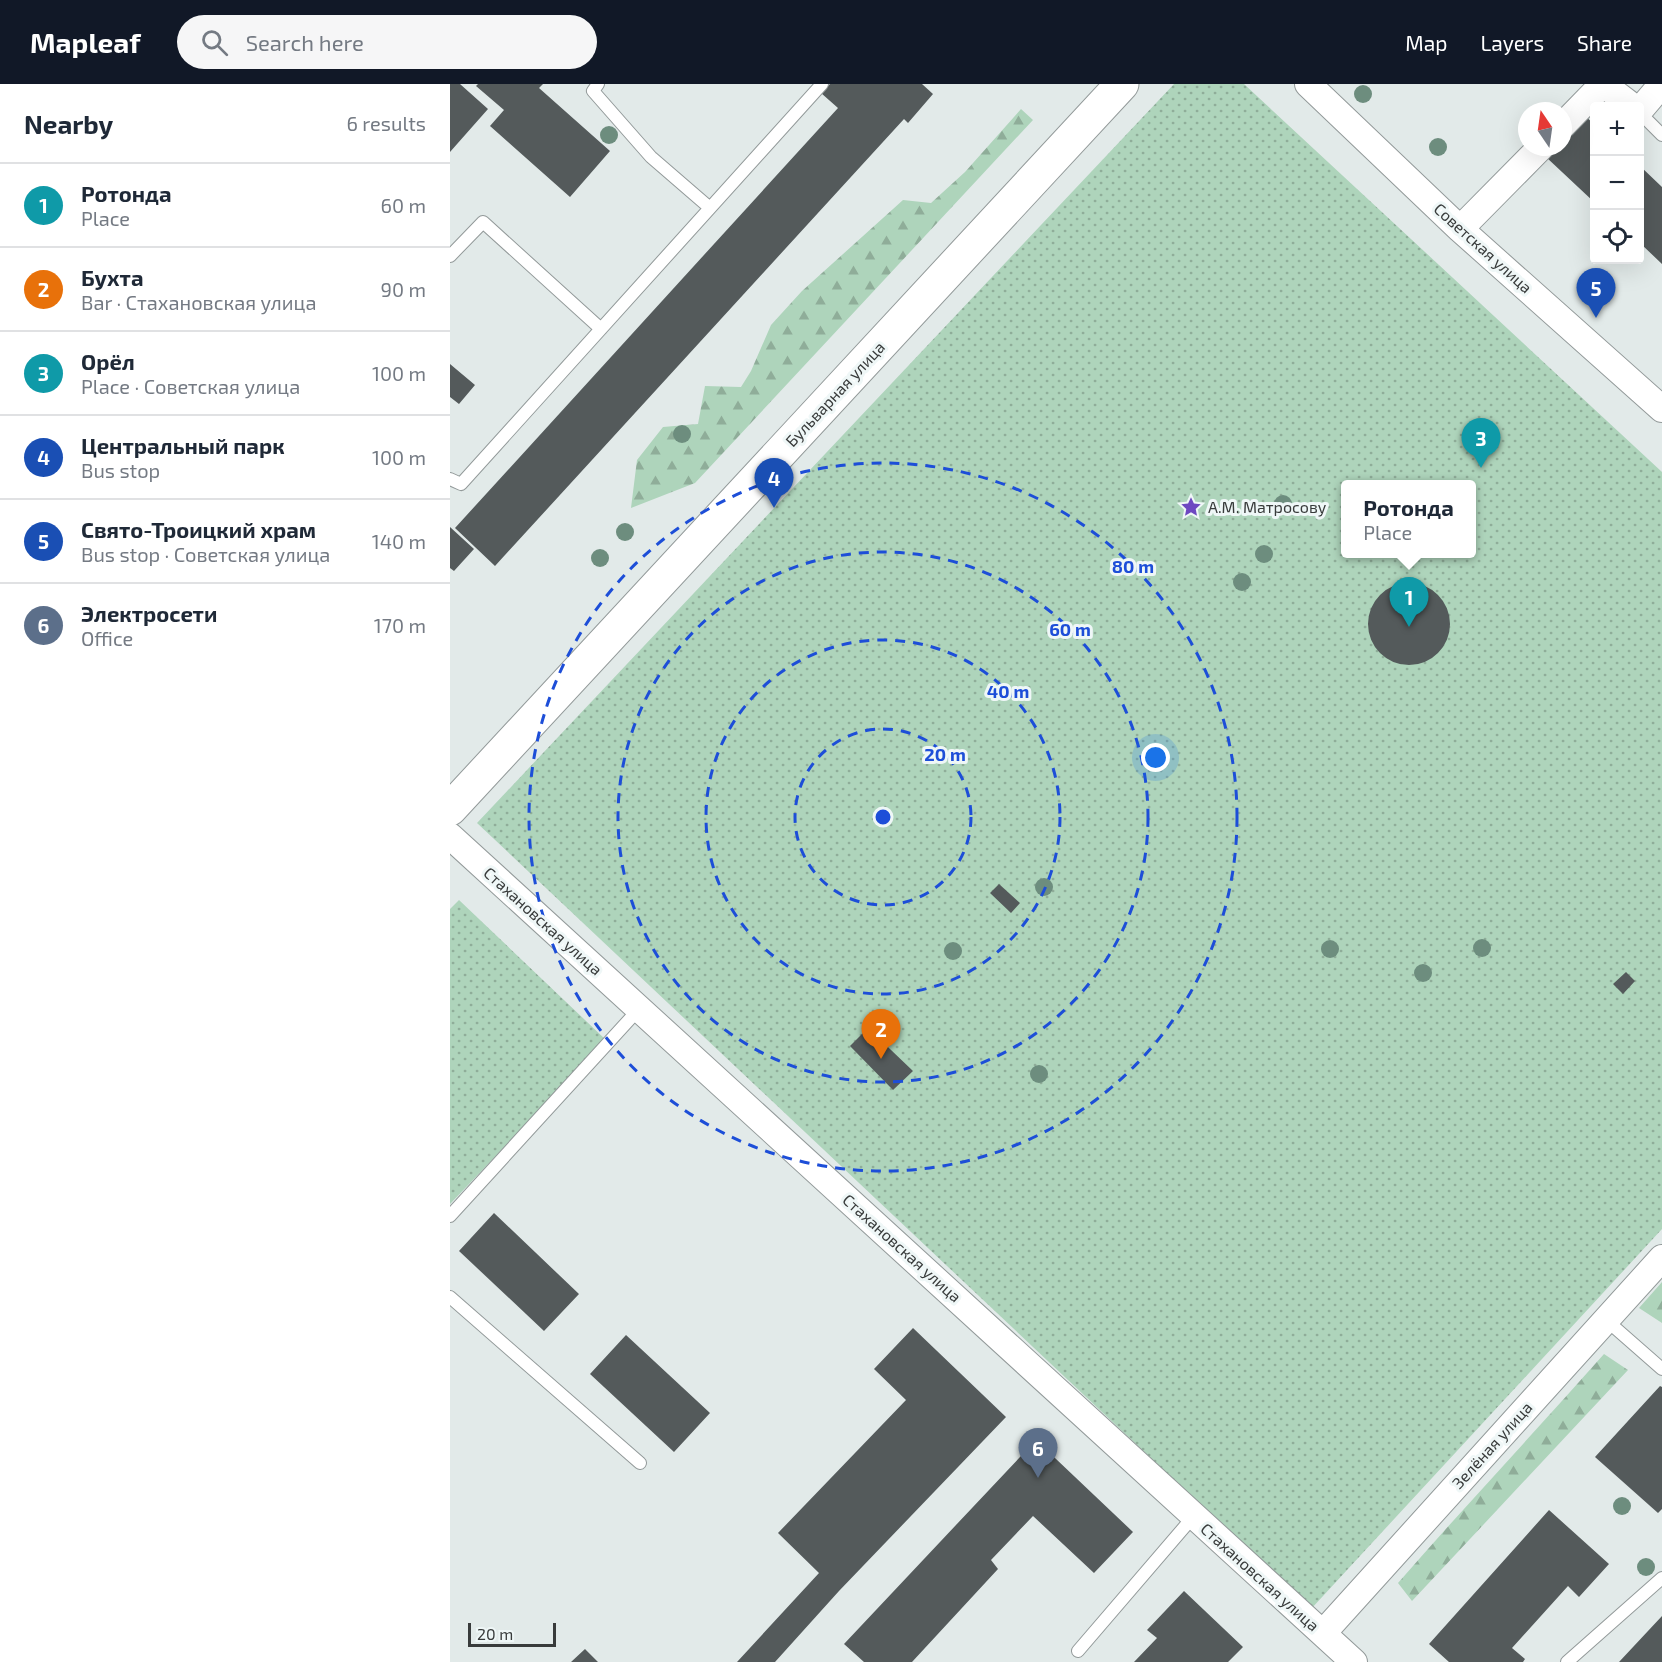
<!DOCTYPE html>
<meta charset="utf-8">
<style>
body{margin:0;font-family:"Exo 2",sans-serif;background:#f6f6f7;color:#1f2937}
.controls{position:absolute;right:18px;top:18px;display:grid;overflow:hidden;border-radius:6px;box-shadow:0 6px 24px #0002}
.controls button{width:54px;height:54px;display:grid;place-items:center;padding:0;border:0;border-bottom:2px solid #e0e1e3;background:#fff;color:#1f2937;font:30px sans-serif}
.compass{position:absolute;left:1068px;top:18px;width:54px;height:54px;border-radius:50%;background:#fff;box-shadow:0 6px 24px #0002;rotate:347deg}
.scale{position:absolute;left:18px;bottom:15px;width:88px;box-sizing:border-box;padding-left:6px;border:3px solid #383b3b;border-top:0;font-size:16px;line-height:21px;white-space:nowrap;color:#383b3b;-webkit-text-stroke:4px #eff7f7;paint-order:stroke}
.you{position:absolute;left:706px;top:674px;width:21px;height:21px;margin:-15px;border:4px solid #fff;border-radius:50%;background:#1a73e8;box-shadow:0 0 0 9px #1a73e833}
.badge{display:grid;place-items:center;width:39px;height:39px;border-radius:50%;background:#111827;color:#fff;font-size:20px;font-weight:700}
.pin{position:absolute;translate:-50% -50px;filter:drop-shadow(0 2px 3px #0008)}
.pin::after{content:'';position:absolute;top:32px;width:21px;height:18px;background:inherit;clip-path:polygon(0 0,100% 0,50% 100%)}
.popup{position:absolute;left:891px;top:396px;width:135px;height:78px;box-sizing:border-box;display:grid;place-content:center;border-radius:6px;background:#fff;filter:drop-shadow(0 2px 4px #0005);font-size:20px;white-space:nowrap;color:#747a83}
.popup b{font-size:22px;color:#1f2937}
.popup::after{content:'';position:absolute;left:50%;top:100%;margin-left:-12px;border:12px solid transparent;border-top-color:#fff}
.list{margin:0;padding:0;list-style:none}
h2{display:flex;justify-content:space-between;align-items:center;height:78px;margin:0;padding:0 24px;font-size:26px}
h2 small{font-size:20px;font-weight:400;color:#747a83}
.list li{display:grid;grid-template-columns:39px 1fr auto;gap:18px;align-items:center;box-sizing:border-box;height:84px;padding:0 24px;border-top:2px solid #e0e1e3}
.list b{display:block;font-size:22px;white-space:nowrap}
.list p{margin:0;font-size:20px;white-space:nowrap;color:#747a83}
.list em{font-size:20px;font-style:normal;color:#747a83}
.icon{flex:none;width:33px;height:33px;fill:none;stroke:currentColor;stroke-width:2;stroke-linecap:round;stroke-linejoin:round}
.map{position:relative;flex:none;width:1212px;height:1578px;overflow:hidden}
header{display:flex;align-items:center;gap:36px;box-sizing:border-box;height:84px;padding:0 30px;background:#111827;color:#fff}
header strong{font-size:28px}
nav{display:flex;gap:33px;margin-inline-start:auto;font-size:21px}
.search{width:420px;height:54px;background:#f6f6f7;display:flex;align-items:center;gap:15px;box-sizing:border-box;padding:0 21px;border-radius:33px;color:#747a83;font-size:22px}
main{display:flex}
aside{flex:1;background:#fff}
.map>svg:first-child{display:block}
</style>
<header>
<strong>Mapleaf</strong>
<div class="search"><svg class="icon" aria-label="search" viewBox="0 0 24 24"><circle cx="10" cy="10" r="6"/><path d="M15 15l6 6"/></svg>Search here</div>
<nav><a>Map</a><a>Layers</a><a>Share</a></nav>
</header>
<main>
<aside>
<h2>Nearby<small>6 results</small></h2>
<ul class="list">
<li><span class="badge" style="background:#0f9aa8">1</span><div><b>Ротонда</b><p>Place</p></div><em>60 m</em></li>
<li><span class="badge" style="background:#e8710a">2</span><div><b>Бухта</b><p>Bar · Стахановская улица</p></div><em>90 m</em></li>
<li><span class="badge" style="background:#0f9aa8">3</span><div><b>Орёл</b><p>Place · Советская улица</p></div><em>100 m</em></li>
<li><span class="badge" style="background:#1a4fb4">4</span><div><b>Центральный парк</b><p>Bus stop</p></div><em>100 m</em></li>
<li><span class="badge" style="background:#1a4fb4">5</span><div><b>Свято-Троицкий храм</b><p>Bus stop · Советская улица</p></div><em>140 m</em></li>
<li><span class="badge" style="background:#5c6f8a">6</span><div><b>Электросети</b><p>Office</p></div><em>170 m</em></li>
</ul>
</aside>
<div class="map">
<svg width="1212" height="1578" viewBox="0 0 1212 1578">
<defs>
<pattern id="forest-firs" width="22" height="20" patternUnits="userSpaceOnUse" patternTransform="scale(1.5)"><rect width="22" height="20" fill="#aed4bb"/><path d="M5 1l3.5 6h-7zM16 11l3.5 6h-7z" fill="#8fad99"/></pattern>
<pattern id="park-dots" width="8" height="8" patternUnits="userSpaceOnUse" patternTransform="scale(1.5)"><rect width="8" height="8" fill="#aed4bb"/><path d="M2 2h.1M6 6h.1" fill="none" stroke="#8fad99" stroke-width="1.8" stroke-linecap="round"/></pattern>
</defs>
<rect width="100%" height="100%" fill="#e2eae9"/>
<path fill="url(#forest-firs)" d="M571,25L583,36L245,399L181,424L187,376L213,343L248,340L255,302L291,303L301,287L321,241L352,207L453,116L481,119L515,88Z
M1212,1198V1239L1189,1224Z
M1154,1270L1178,1286L962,1517L948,1499C1015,1422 1086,1347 1154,1270Z"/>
<path fill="url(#park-dots)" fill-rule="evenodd" d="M724,0H794L1212,388V1145L861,1525L27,739ZM896,400H1022V470H896Z
M9,816L156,956L0,1120V825Z"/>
<path fill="#545a5b" d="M0,0H10L38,25L0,68Z
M28,0H93L89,4L160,67L120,113L40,42L54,26L26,2Z
M380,0H472L483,10L458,39L454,35L45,482L5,444L388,24L371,9Z
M1134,31L1144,40V118L1096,73L1105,63H1113V54Z
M1190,82L1212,103V180L1190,159Z
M0,280L25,301L9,320L0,313Z
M0,443L24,465L4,487L0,484Z
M918 540a41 41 0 1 1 82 0a41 41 0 1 1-82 0Z
M549,800L570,819L561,829L540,809Z
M1176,888L1185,897L1173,910L1163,900Z
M418,944L463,987L443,1006L400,962Z
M44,1129L129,1210L94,1247L9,1167Z
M463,1244L556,1333L389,1507L325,1578H287L369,1489L328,1449L456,1316L424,1285Z
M176,1251L260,1329L224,1368L140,1290Z
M1210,1302L1212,1303V1425L1208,1429L1145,1373Z
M586,1356L683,1448L644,1489L583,1432L541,1476L548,1485L462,1578H414L394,1560Z
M1099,1426L1159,1480L1129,1513L1118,1502L1062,1564L1075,1575L1073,1578H999L979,1560Z
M734,1507L793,1563L778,1578H684L707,1554L697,1546Z
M1212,1532V1578H1169Z
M135,1565L148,1578H121Z"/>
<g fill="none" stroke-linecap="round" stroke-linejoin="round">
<g stroke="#929999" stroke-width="14">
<path id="service" d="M148,0L143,7L201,73L260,124
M1190,29L1212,51
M0,172L33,138L151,245
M0,395L11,400L372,0
M0,1132L189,925
M0,1213L190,1379
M1155,1235L1212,1285
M628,1567L743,1433
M1117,1578L1212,1494"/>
</g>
<g stroke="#929999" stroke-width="28">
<path id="minor" d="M858,0L1010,145L1212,325
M1190,26L1212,0
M1113,41L1153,0L1182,22
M1010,145L1091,63
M0,752L904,1578
M873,1549L1212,1174"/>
</g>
<g stroke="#929999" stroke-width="35">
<path id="secondary" d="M0,725L672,0"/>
</g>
<use href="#service" stroke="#fff" stroke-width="12"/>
<use href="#minor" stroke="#fff" stroke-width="26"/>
<use href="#secondary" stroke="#fff" stroke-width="33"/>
</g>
<g fill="#6d8d7e">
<circle cx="913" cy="10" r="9"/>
<circle cx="159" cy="51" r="9"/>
<circle cx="988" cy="63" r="9"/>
<circle cx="232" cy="350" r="9"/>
<circle cx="833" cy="420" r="9"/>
<circle cx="175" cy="448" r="9"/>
<circle cx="814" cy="470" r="9"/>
<circle cx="150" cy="474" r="9"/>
<circle cx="792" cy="498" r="9"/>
<circle cx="594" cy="803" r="9"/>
<circle cx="1032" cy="864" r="9"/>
<circle cx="880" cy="865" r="9"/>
<circle cx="503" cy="867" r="9"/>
<circle cx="973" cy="889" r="9"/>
<circle cx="589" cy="990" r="9"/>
<circle cx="1172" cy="1422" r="9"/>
<circle cx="1196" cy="1483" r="9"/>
</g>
<g fill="none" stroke="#1d4ed8" stroke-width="3" stroke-dasharray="10 8">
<circle cx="433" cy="733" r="88"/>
<circle cx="433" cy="733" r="177"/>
<circle cx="433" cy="733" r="265"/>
<circle cx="433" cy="733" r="354"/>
</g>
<defs>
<g id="sight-bare" transform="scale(1.62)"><path d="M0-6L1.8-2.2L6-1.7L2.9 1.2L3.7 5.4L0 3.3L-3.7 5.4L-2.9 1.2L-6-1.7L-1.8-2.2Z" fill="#6e48c1" stroke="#eff7f7" stroke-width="2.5" paint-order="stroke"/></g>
</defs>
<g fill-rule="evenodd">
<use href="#sight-bare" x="741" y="423"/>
</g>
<g text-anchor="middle" stroke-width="6" stroke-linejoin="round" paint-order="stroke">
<g font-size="16" fill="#383b3b" stroke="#eff7f7">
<text transform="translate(1033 164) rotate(42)" y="6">Советская улица</text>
<text transform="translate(385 310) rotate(-47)" y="6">Бульварная улица</text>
<text transform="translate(93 837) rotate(42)" y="6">Стахановская улица</text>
<text transform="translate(452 1164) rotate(42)" y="6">Стахановская улица</text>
<text transform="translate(1042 1361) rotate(-48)" y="6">Зелёная улица</text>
<text transform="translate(810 1493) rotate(42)" y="6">Стахановская улица</text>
</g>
<g font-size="16" fill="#383b3b" stroke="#eff7f7" text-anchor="start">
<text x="758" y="429">А.М. Матросову</text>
</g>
</g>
<circle cx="433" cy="733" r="9" fill="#1d4ed8" stroke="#eff7f7" stroke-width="3"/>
<g font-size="18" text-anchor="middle" font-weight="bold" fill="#1d4ed8" stroke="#eff7f7" stroke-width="6" stroke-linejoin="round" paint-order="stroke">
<text x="683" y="489">80 m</text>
<text x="620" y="552">60 m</text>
<text x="558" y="614">40 m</text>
<text x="495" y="677">20 m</text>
</g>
</svg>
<div class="controls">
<button>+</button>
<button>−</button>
<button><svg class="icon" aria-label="locate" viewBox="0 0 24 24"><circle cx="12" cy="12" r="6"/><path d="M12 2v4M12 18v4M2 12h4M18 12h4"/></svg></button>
</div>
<svg class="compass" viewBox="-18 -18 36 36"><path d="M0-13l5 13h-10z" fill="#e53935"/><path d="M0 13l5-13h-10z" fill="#747a83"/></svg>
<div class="scale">20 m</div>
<div class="you"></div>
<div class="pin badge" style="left:959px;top:543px;background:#0f9aa8">1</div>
<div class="popup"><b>Ротонда</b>Place</div>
<div class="pin badge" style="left:431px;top:975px;background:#e8710a">2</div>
<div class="pin badge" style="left:1031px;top:384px;background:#0f9aa8">3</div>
<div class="pin badge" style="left:324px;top:424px;background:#1a4fb4">4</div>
<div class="pin badge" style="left:1146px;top:234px;background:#1a4fb4">5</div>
<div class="pin badge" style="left:588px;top:1394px;background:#5c6f8a">6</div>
</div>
</main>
